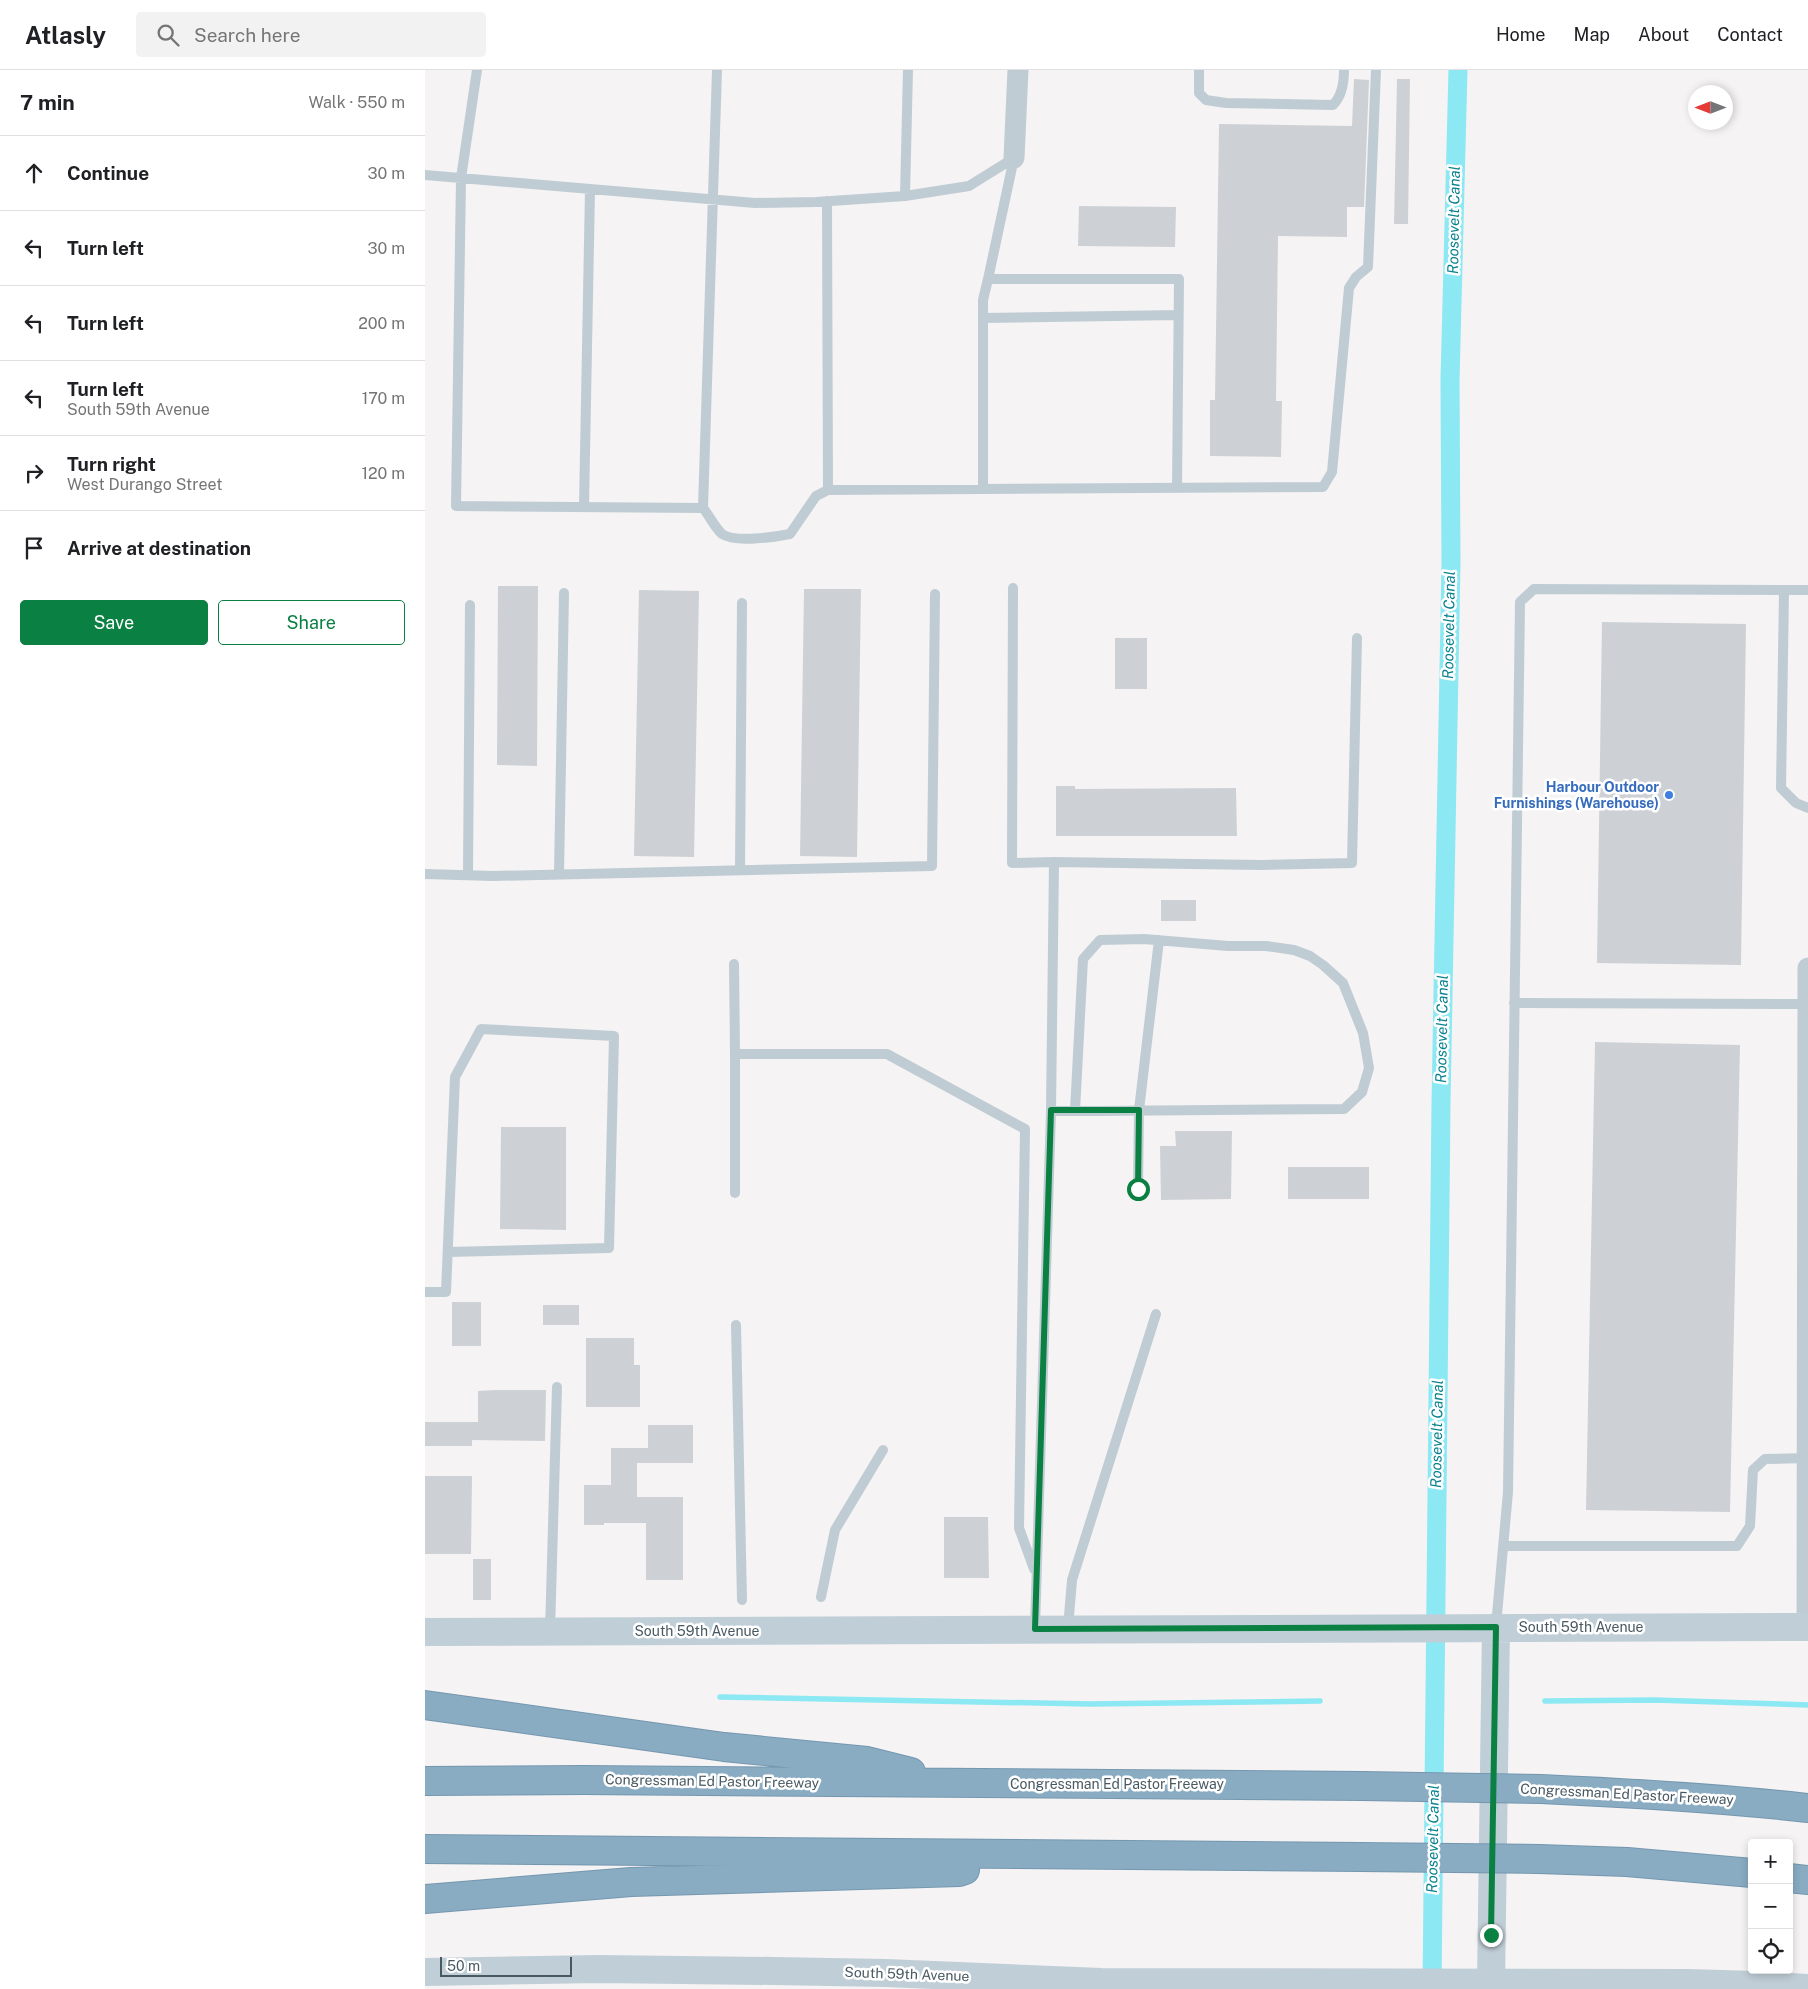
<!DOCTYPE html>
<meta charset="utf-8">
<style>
body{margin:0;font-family:"Public Sans",sans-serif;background:#f2f2f2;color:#202124}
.controls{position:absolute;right:15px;bottom:15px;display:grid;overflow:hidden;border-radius:5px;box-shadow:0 2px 8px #0003}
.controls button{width:45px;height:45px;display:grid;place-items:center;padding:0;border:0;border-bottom:1px solid #e0e0e0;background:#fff;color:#202124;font:25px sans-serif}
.compass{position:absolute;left:1263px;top:15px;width:45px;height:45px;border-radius:50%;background:#fff;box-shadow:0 2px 8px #0003;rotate:270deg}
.scale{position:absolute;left:15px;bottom:12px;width:132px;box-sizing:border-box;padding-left:5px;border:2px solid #495962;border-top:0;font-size:14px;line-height:18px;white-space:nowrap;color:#495962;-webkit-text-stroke:4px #fff;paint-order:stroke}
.stop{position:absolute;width:15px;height:15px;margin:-11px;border:4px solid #0b8043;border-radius:50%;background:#fff}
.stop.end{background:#0b8043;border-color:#fff;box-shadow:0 1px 5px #0008}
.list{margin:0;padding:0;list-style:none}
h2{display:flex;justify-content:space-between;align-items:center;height:65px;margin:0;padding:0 20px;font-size:21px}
h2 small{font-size:16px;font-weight:400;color:#757577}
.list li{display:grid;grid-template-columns:32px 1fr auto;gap:15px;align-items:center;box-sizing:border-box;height:75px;padding:0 20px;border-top:1px solid #e0e0e0}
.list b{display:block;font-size:19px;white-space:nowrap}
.list p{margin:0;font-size:16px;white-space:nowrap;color:#757577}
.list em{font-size:16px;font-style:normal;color:#757577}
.actions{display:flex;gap:10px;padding:15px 20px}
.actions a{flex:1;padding:11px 0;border:1px solid #0b8043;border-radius:5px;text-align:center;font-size:18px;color:#0b8043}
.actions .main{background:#0b8043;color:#fff}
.icon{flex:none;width:28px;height:28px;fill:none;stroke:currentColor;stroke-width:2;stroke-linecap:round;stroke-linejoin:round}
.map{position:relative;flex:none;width:1383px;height:1919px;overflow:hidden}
header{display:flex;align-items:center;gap:30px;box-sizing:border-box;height:70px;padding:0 25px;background:#fff;border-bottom:1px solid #e0e0e0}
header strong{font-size:24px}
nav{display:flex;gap:28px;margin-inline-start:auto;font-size:18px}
.search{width:350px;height:45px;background:#f2f2f2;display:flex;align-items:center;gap:12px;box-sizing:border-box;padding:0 18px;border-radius:5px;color:#757577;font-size:19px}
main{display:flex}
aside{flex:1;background:#fff}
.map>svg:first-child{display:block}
</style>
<header>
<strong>Atlasly</strong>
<div class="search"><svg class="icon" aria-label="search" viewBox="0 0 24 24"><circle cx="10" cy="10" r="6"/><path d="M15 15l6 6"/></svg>Search here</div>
<nav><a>Home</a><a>Map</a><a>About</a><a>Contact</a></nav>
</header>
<main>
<aside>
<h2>7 min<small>Walk · 550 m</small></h2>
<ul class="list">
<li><svg class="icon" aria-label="ahead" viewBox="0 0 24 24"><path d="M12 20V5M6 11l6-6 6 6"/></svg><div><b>Continue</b></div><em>30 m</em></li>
<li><svg class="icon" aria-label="left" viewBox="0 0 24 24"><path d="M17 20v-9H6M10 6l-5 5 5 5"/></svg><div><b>Turn left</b></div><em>30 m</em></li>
<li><svg class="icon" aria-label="left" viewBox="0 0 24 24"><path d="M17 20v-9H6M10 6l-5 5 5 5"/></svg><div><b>Turn left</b></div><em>200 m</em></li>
<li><svg class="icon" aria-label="left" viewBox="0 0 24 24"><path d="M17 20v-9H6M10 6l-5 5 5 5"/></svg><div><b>Turn left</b><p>South 59th Avenue</p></div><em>170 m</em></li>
<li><svg class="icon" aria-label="right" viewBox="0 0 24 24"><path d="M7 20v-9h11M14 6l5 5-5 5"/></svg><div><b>Turn right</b><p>West Durango Street</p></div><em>120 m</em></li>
<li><svg class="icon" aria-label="arrive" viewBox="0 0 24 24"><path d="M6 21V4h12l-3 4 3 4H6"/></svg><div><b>Arrive at destination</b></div></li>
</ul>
<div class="actions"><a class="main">Save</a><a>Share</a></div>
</aside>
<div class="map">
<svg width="1383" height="1919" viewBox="0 0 1383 1919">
<rect width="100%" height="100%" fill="#f5f3f3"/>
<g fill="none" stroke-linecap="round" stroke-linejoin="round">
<path stroke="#8ce8f2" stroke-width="5.5" d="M295,1627L665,1634L895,1631
M1120,1631L1229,1630L1383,1635"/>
<path stroke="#8ce8f2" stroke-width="19" d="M1007,1919L1016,1033L1026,492L1025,310L1033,0"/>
</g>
<path fill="#cdd1d5" d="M929,9L944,10L939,137H922V167L853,166L851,331H857L856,387L785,386V330H790L794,54L927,56Z
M972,9H985L983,154H969Z
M654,136L751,137L750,177L653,176Z
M73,516H113L112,696L72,695Z
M379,519H436L432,787L375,786Z
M214,520L274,521L269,787L209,786Z
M1177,552L1321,554L1316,895L1172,893Z
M690,568H722V619H690Z
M631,716H650V719L811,718L812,766H631Z
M736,830H771V851H736Z
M1170,972L1315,975L1305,1442L1161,1440Z
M76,1057H141V1160L75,1159Z
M750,1061H807L806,1129L736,1130L735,1076H751Z
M863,1097H944V1129H863Z
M27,1232H56V1276H27Z
M118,1235H154V1255H118Z
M161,1268H209V1295H215V1337H161Z
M71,1320H121L120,1371L47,1370V1376H0V1352H53V1321Z
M223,1355H268V1393H212V1427H258V1510H221V1453H179V1455H159V1415H186V1378H223Z
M0,1406H47L46,1484H0Z
M519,1447H563L564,1508H519Z
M48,1489H66V1530H48Z"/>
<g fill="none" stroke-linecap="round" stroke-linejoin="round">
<g stroke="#7497af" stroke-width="30">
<path id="highway" d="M0,1635L299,1677L442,1691L486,1702
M0,1711L158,1710L937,1716
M1116,1719C1205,1723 1294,1728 1383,1738
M0,1779L935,1787
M1114,1789L1202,1792L1327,1803
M1364,1808L1383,1810
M0,1829L206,1812L534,1802L540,1800"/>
</g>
<path stroke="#c0ccd3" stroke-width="10" d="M52,0L36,108L31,436L278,438L292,0
M774,0V23L781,30L801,33L908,35C917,26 919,12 919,0
M0,105L330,133L391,132L480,126L544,116L589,88
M480,126L483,0
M402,131L403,420
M563,209L589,88
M558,248L753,245
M558,419V230L563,209H754L752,418
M159,437L165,120
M278,438C284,445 290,458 297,464C310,473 350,467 365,464L391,426L403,420L898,417L907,402L924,218L931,207L943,197L951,0
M588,518L587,793L629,792
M1359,520L1356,718L1371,733L1383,738
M315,800L317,533
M0,804L68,806L507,796L510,524
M134,804L139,523
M43,805L45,535
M309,894L310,984
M1089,933L1383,934
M626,1041H670L919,1039L937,1022L944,998L938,963L918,913L898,895L885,886L869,880L841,876H803L719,869L675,870L658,889L650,1041
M713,1119L714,1040L734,870
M310,1123V984H462L600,1059L594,1458L609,1499
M0,1222H21L30,1007L56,959L189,966L184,1178L23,1182
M311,1255L317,1530
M1078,1476H1312L1325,1456L1328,1400L1340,1389L1382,1388
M396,1527L410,1460L458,1380
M1071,1556L1083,1422L1095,532L1109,519L1383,520
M610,1558L626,1041L629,792L835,795L927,793L932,568
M643,1558L647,1510L731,1244
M125,1561L132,1317"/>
<path stroke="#c0ccd3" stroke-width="21" d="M589,88L593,0
M1382,1557L1383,898"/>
<path stroke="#c0ced7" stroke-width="28" d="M0,1562L1383,1557
M0,1902L174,1899L348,1901L461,1903L676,1912L1262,1913L1331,1915L1383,1918
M1066,1914L1071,1557"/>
<use href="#highway" stroke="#89acc3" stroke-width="28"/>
<g stroke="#7497af" stroke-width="30" stroke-linecap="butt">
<path id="highway-bridge" d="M937,1716L1116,1719
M935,1787L1114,1789"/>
</g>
<use href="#highway-bridge" stroke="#89acc3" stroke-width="28"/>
</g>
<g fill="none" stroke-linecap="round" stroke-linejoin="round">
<path stroke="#0b8043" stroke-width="6" d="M713,1119L714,1040H626L610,1559L1071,1557L1066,1865"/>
</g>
<circle fill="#3f7fe0" stroke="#fff" stroke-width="2" cx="1244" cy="725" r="5"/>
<g text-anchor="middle" stroke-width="5" stroke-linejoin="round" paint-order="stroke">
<g font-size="14" font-weight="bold" fill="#366cbe" stroke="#fff" text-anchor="end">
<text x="1234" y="722">Harbour Outdoor<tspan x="1234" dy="16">Furnishings (Warehouse)</tspan></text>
</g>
<g font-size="14" fill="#495962" stroke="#fff">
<text x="1156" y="1562">South 59th Avenue</text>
<text x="272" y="1566">South 59th Avenue</text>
<text transform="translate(287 1711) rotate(1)" y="5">Congressman Ed Pastor Freeway</text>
<text x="692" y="1719">Congressman Ed Pastor Freeway</text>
<text transform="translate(1202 1724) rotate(3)" y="5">Congressman Ed Pastor Freeway</text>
<text transform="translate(482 1904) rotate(2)" y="5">South 59th Avenue</text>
</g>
<g font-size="15" font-style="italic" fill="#08828f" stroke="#fff">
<text transform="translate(1029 150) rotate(-89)" y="5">Roosevelt Canal</text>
<text transform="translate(1024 555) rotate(-89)" y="5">Roosevelt Canal</text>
<text transform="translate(1017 959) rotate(-89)" y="5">Roosevelt Canal</text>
<text transform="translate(1012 1364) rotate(-89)" y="5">Roosevelt Canal</text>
<text transform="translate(1008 1769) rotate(-89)" y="5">Roosevelt Canal</text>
</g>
</g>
</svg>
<div class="controls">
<button>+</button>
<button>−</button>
<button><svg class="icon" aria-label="locate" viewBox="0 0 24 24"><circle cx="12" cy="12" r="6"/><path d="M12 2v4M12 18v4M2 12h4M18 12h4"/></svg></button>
</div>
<svg class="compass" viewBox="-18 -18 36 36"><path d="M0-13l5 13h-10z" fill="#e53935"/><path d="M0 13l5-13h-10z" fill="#757577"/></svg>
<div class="scale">50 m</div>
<div class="stop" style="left:713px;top:1119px"></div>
<div class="stop end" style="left:1066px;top:1865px"></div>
</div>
</main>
